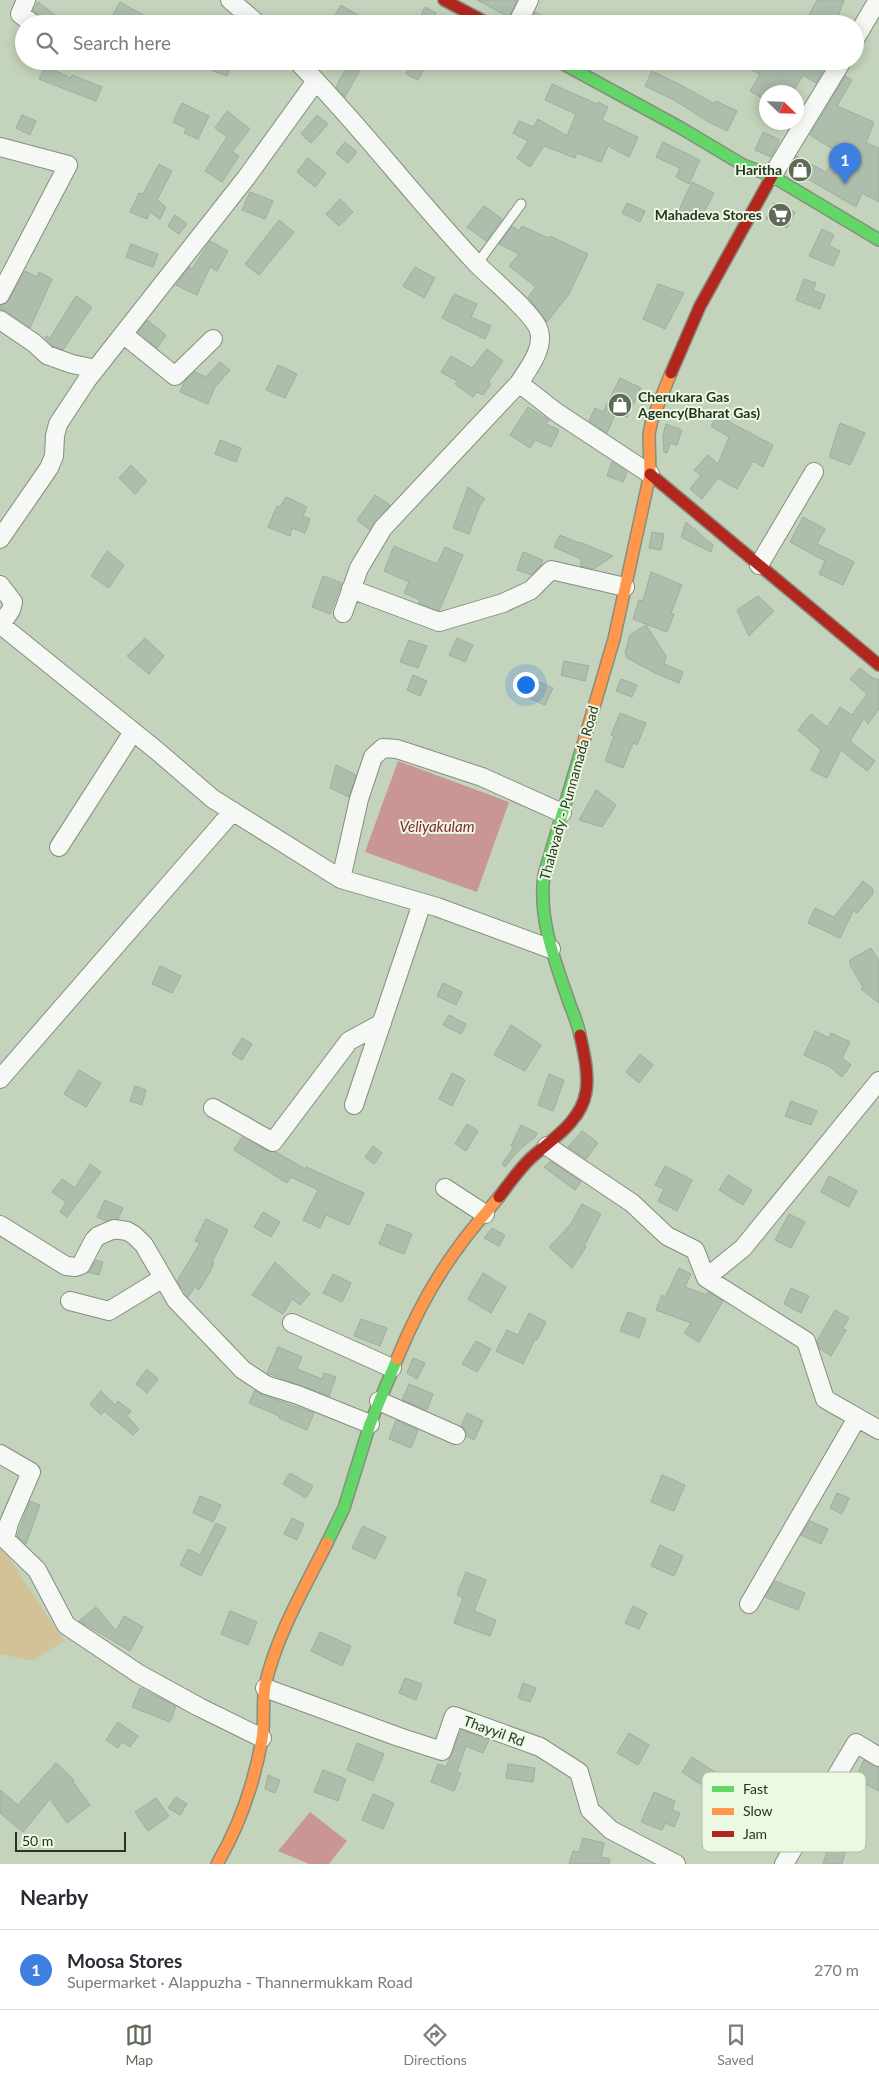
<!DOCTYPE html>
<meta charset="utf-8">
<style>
body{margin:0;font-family:Lato,sans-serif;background:#f2f2f3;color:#2b2b33}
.compass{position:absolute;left:759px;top:85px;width:45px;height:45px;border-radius:50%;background:#fff;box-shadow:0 2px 12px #0003;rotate:113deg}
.scale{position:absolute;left:15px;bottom:12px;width:111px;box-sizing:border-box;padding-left:5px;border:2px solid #283321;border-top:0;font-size:14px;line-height:18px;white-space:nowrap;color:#283321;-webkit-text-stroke:4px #ebf9e3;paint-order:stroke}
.you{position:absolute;left:525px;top:684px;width:18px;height:18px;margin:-12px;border:4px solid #fff;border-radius:50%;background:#1a73e8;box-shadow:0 0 0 8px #1a73e833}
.badge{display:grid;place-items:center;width:32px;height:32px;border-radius:50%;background:#5f6b57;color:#fff;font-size:16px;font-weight:700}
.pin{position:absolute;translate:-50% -41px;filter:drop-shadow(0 1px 2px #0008)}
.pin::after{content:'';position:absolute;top:26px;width:18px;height:15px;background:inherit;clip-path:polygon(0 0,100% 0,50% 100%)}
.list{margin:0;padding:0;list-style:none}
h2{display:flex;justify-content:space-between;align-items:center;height:65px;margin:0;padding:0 20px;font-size:21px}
h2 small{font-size:16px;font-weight:400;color:#7c7c81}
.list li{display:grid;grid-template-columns:32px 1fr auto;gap:15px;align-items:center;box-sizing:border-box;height:80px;padding:0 20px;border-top:1px solid #e1e1e2}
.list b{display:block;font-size:19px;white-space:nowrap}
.list p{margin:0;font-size:16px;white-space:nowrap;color:#7c7c81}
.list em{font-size:16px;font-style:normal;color:#7c7c81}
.icon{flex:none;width:28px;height:28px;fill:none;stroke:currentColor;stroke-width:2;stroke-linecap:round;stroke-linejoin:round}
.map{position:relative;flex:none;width:879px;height:1864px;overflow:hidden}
.search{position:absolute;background:#fff;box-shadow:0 2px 12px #0003;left:15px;right:15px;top:15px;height:55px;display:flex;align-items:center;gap:12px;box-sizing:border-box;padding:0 18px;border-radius:28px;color:#7c7c81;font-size:19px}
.sheet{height:145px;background:#fff}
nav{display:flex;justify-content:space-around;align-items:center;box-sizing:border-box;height:70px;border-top:1px solid #e1e1e2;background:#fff;font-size:14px;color:#7c7c81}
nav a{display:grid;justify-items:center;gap:2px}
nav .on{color:#5f6b57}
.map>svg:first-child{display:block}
</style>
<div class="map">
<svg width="879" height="1864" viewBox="0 0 879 1864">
<rect width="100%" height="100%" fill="#c4d3bb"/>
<path fill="#d3c298" d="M0,1544L64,1641L32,1661L0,1654Z"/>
<path fill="#c99695" d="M398,761L509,802L477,892L365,852Z
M310,1812L347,1841L329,1864H309L278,1851Z"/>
<path fill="#aebead" stroke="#9fae9d" d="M477,0H515L517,1L509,17Z
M817,0H844L835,24H821L808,17Z
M38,2L67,24H43L40,16L33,11Z
M120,2L159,24H108Z
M341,5L373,24H330Z
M425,7L436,13L430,24H417Z
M535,12L560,24H529Z
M217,61H233L227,76L213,71Z
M350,61H365L345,97L336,87Z
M733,61H829L816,83L803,75L793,92H766V100L750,91L760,74Z
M412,62L424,68L418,80L406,74Z
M45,66L71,78L72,75L102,87L96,101L39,79Z
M652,71L679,84L715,104L716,101L737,111L727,131L707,121L674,100L645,86Z
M845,76L852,80L837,106L874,122L866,143L879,148V202L862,193L856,207L789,168L796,156L826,172L838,152L810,135Z
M552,84L597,104L598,102L608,107L602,120L638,137L629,157L608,146L601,162L577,153L575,158L544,146L530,167L517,158L528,141L513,133L519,121L533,127L538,119L567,136L576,114L545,100Z
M182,103L209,116L198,139L184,133L186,128L173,122Z
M227,111L250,129L232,152L239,156L222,182L205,171L227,137L215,128Z
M22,115L36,121L30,135L16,128Z
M317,115L328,124L311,143L301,134Z
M763,132L780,140L771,157L755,150Z
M345,142L357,152L348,163L336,153Z
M663,142L700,160L689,184L676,177L680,168L656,157Z
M308,158L326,173L315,187L297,172Z
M159,164L172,171L157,200L166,207L160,219L150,212L147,219L130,212L139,193L143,194Z
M692,182L714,193L699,222L679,210Z
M250,192L273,201L265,219L242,210Z
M340,199L353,212L339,226L326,214Z
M627,203L645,211L640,222L622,213Z
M774,203L795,212L787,228L766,219Z
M484,206L502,219L486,241L467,227Z
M175,215L187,224L179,234L168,226Z
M279,220L294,232L259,275L245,264Z
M512,226L519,231L522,226L548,238L550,236L588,254L569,294L547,322L528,297L536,287L509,266L519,254L499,244Z
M822,229L834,235L829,246L840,251L833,266L809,256Z
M210,241L228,251L217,271L210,267L197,295L176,285L189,267L192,269Z
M131,244L158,254L153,267L126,257Z
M415,267L435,278L424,298L403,286Z
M25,271L37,277L39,272L52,279L30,328L6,311L0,309V306L5,304L9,300Z
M804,279L816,283L813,290L825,295L820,309L796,300Z
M658,284L684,293L665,329L643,319Z
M454,294L477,304L471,317L491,326L485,339L442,318Z
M76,296L92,307L63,350L53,346L45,338L46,336L50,338Z
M147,320L166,335L157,348L138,332Z
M487,349L503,361L488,382L491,384L483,395L477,392L473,397L455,384L457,381L441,372L451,356L472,368Z
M220,362L230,370L215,387L208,404L180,392L185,381L195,372L206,377Z
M278,365L297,374L285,398L266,390Z
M620,378L641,388L627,417L616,412L607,433L589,421L595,408L603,412Z
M528,407L549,420L546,424L559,430L551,447L535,440L530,448L510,435Z
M718,414L733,424L773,445L763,467L753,461L737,489L718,478L702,499L690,489L701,475L694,470L708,455L718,464L729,437L711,426Z
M840,423L865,433L850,465L829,457Z
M666,424L682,430L677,445L670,443L667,453L664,452L663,435Z
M220,440L241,448L236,462L215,454Z
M612,462L627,472L623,482L607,476Z
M131,465L147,481L135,494L119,478Z
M468,487L485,499L480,505L469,534L453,528Z
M375,495L390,505L370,530L357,520Z
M286,497L307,507L303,516L310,519L305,533L292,528L290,536L268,527L277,506L280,507Z
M803,517L825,529L817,544L854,562L843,585L819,574L825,561L790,542Z
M686,522L713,545L711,552L681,537Z
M652,532L664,534L661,550L649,548Z
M560,535L579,543L580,542L613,556L594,569L581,566V559L554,547Z
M394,546L437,564L445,547L463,555L439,611L418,603L420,600L404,593L409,582L384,571Z
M107,551L124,565L109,588L91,576Z
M523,552L543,560L541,565L531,575L517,570Z
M651,572L682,585L671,613L674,614L667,632L633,619L639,600L643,601Z
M323,576L342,583L330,614L312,607Z
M758,596L774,611L749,636L737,610Z
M646,625L666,656L664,664L683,672L679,683L655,673L627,658L625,653L630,635Z
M145,638L164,656L149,674L127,656Z
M457,638L473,645L465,662L449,655Z
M409,640L427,646L418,668L400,662Z
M564,661L589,666L585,681L561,675Z
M860,668L870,676L877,680L879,679V709L868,724L864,718L850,741L875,761L867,771L841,750L827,778L811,770L821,750L798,730L811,714L827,727L840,707L852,715L867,694L850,679Z
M413,675L427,681L420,696L407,690Z
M621,679L637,685L632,697L616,691Z
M537,681L553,688L545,705L529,698Z
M620,713L646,723L637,745L633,743L623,768L605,761L614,736L611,735Z
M336,765L356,775L349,797L330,788Z
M596,790L616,805L602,827L579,820Z
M863,881L873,889V894L857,913L853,911L840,938L808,923L815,908L834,917Z
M871,948L879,961V1003L861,989L863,987L850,965V960Z
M160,966L181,976L172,993L152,984Z
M443,983L462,992L456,1005L437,996Z
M449,1015L466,1024L461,1034L443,1025Z
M511,1025L541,1045L525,1071L494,1055Z
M815,1031L829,1038L831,1033L850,1042L842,1058L851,1065L842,1077L830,1067L804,1055Z
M242,1038L252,1044L242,1060L232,1054Z
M640,1054L653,1065L639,1083L626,1072Z
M79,1070L101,1083L86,1107L64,1094Z
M452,1073L465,1080L452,1106L439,1099Z
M549,1074L564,1080L553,1111L538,1105Z
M135,1086L146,1090L142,1105L130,1101Z
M791,1101L817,1111L811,1125L785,1116Z
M467,1124L478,1131L466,1151L455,1144Z
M521,1125L537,1133L535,1137L519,1150L505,1167L502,1164L514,1147L511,1146Z
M582,1131L598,1143L586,1159L568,1147Z
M242,1137L268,1151L276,1152L305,1169L306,1167L364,1193L349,1225L326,1215L320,1228L303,1220L318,1190L291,1177L287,1183L234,1150Z
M373,1146L382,1153L374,1164L365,1157Z
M551,1161L581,1182L575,1190L544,1167Z
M90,1164L101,1172L67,1217L60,1212L66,1202L52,1192L62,1179L75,1188Z
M665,1166L692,1180L677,1211L658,1201L664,1189L655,1185Z
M728,1175L752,1190L743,1205L719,1190Z
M829,1176L857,1191L849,1207L821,1192Z
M105,1200L123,1208L118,1219L106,1221L97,1217Z
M582,1204L601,1214L584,1246L586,1247L572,1268L549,1247L570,1225Z
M263,1212L280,1222L271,1237L254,1227Z
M789,1214L805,1222L791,1248L775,1240Z
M206,1219L228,1230L212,1262L214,1263L210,1272L199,1290L195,1287L188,1297L177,1281L200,1243L195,1241Z
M387,1224L412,1234L404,1254L379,1244Z
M492,1228L505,1235L499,1246L484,1238Z
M96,1260L103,1262L99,1275L88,1272Z
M275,1262L310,1294L300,1305L292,1299L283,1314L252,1295Z
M679,1268L691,1274L685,1287L707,1295L708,1292L723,1301L699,1342L684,1333L691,1323L656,1310L662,1295L665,1297Z
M483,1273L506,1287L491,1313L468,1299Z
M333,1274L351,1283L342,1302L323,1293Z
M791,1288L809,1296L801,1313L784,1304Z
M835,1310L849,1318L842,1329L846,1330L831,1356L820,1349L817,1341Z
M628,1312L646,1319L639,1338L620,1331Z
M529,1313L546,1322L537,1340L535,1339L523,1364L496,1351L507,1330L518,1335Z
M361,1319L387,1328L380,1346L354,1336Z
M476,1341L491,1349L477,1372L462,1364Z
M278,1347L302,1357L297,1369L322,1379L324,1373L336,1377L329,1396L267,1373Z
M413,1358L425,1363L417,1379L407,1373Z
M147,1369L158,1379L147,1393L136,1384Z
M409,1384L433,1394L427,1410L402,1400Z
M255,1390L263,1395L314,1413L307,1430L279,1418V1416L249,1403Z
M101,1391L115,1405L118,1401L131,1411L127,1416L139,1429L133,1435L104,1411L101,1415L90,1404Z
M467,1413L483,1421L474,1440L466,1436L465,1429L461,1426Z
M396,1420L418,1430L411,1448L389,1439Z
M290,1473L313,1486L306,1498L283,1484Z
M662,1475L685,1485L674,1511L651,1502Z
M837,1493L849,1498L842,1514L830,1508Z
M200,1496L221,1505L213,1522L193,1513Z
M30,1501L40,1505L26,1544L17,1536Z
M292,1518L304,1524L297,1540L284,1534Z
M810,1521L828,1529L821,1544L801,1535Z
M216,1523L226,1528L201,1576L180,1565L188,1549L200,1555Z
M363,1526L386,1537L375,1559L352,1548Z
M660,1545L683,1556L674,1576L651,1566Z
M466,1572L486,1580L474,1611L496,1620L490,1636L454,1623L463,1598L457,1595Z
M775,1581L805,1593L798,1610L765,1597Z
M633,1606L647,1613L639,1629L625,1623Z
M96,1607L116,1631L124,1616L143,1627L130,1651L79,1621Z
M230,1611L257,1622L248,1645L221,1634Z
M320,1632L351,1646L342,1666L311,1651Z
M405,1678L422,1684L416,1700L399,1693Z
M523,1683L536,1688L530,1702L518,1698Z
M140,1688L176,1706L170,1722L132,1707Z
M118,1722L138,1736L130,1747L122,1742L118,1748L106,1740Z
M461,1730L489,1740L483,1753L466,1746L457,1772L461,1773L454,1791L431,1782L438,1764L446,1767Z
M629,1733L649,1745L638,1765L617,1753Z
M357,1743L384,1754L373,1781L347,1770Z
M692,1757L715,1772L705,1787L682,1772Z
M864,1760L879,1768V1791L855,1779Z
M56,1763L74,1780L73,1782L90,1805L67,1823L50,1799L23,1832L0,1813V1790L18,1805Z
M508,1764L535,1768L533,1782L506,1778Z
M323,1770L346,1779L338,1801L314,1792Z
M268,1775L280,1780L275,1793L265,1789Z
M654,1792L675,1801L672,1810L680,1813L674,1827L665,1823L662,1830L641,1822Z
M373,1794L394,1803L383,1829L362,1820Z
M176,1797L187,1804L180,1815L168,1808Z
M156,1798L169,1816L148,1831L135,1812Z
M583,1838L604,1843L601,1857L610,1859L609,1864H569L573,1851L579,1852Z
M828,1848L845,1853L842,1864H823Z"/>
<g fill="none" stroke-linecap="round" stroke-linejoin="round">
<g stroke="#848f7d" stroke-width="11">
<path id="lane" d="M477,264L521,204"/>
</g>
<g stroke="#848f7d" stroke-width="20">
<path id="street" d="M26,0L20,14L33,24
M230,0L258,24
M517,24L529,0
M855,39L878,0
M297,61C360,125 414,197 475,262C490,278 531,311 538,328C546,346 529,368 519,383L556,412L650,474
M0,147L68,165L0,295
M772,176L842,61
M0,320L34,343L47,355L72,364L96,369
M123,334L175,376L213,339
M0,539L49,468L54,456L55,436L58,424L87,380L246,178L316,81
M759,565L814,472
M0,585L13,602L11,610L0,626
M351,589L439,622L503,603L531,590L551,570L625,587
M343,613L359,568L383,528L519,383
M1,625L156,750L213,799L341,879L437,907L551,949
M59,847L133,732
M341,879L359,799L373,757L383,748L397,749L482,777L562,813
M0,1079L233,811
M354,1105L422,903
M213,1108L273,1142L349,1041L382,1023
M547,1146L632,1203L667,1236L695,1250L706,1278L743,1248L879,1081
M445,1188L485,1214
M0,1225L66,1266L75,1267L81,1265L94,1240L98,1236L114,1229L127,1231L134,1235L144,1245L176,1300L243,1370L266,1385L298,1395L370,1424
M706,1278L806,1341L825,1399L879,1430
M70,1301L109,1311L163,1278
M292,1323L392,1368
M379,1401L456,1435
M0,1454L31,1472L9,1523L5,1539L37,1570L66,1625L139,1674L199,1707L262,1738
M749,1604L857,1418
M265,1688L399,1737L442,1751L454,1716L540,1747L579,1772L590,1810L611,1830L676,1864
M784,1864L856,1743L879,1757"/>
</g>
<g stroke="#848f7d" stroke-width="14">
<path id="fast" d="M558,61L681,128L743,165L772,176L879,240
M580,1035C578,1024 573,1013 569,1002C555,961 538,919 544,875L581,751
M327,1543L344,1508L370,1424L397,1359"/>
</g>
<g stroke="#848f7d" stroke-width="14">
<path id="slow" d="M581,751L614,639L650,474L649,434L652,420L671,373
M397,1359C413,1320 435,1278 460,1245C472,1228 486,1213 499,1197
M217,1864C240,1825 254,1784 262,1739C265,1722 262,1703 265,1686C276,1636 304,1589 327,1543"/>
</g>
<g stroke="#848f7d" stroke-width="14">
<path id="jam" d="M444,0L489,24
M671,373L700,306L772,176
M650,474L879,665
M499,1197C509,1184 519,1169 531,1158C551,1140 581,1122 586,1092C589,1074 584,1053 580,1035"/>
</g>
<use href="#lane" stroke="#f6f8f5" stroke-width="9"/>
<use href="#street" stroke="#f6f8f5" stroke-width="18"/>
<use href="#fast" stroke="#63d668" stroke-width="11"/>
<use href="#slow" stroke="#ff974d" stroke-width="11"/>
<use href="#jam" stroke="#b3261e" stroke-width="11"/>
</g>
<defs>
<g id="shop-disc" transform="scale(1.25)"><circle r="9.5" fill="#5f6b57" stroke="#ebf9e3"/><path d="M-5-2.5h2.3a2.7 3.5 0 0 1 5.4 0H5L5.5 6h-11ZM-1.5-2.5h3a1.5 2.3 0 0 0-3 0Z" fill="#fff"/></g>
<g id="supermarket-disc" transform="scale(1.25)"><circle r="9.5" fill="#5f6b57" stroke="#ebf9e3"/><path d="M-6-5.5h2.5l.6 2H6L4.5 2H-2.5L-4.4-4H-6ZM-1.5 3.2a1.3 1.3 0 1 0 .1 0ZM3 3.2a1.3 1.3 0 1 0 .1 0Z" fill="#fff"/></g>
</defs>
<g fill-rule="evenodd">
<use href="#shop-disc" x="800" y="170"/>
<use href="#supermarket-disc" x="780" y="215"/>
<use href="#shop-disc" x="620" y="405"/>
</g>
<g text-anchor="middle" stroke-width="4" stroke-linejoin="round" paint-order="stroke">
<g font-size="14" font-weight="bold" fill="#283321" stroke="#ebf9e3" text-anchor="end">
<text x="782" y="175">Haritha</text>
<text x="762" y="220">Mahadeva Stores</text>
<text x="638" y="402" text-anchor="start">Cherukara Gas<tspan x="638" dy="16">Agency(Bharat Gas)</tspan></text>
</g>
<g font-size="14" fill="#283321" stroke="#ebf9e3">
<text transform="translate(569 793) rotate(-74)" y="5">Thalavady - Punnamada Road</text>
<text transform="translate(494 1731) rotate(20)" y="5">Thayyil Rd</text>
</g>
<g font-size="15" font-style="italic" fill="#87273a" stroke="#ebf9e3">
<text x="437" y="832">Veliyakulam</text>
</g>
</g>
<rect x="702" y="1772" width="164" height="80" rx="8" fill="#ebf9e3" stroke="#b0bea9" stroke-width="1"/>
<rect x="712" y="1786" width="22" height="6" fill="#63d668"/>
<rect x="712" y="1808" width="22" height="7" fill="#ff974d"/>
<rect x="712" y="1831" width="22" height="6" fill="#b3261e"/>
<g font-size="14" fill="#283321">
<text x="743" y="1794">Fast</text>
<text x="743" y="1816">Slow</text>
<text x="743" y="1839">Jam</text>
</g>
</svg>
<svg class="compass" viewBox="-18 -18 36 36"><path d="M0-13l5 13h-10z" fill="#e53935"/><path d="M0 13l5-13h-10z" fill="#7c7c81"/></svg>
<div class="scale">50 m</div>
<div class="you"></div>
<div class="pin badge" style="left:845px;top:184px;background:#3f7fe0">1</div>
<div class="search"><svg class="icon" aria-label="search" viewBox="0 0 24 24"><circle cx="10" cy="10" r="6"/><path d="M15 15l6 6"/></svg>Search here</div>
</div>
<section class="sheet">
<h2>Nearby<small></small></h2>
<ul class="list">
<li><span class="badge" style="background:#3f7fe0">1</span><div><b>Moosa Stores</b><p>Supermarket · Alappuzha - Thannermukkam Road</p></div><em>270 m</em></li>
</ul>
</section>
<nav>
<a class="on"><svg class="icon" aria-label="map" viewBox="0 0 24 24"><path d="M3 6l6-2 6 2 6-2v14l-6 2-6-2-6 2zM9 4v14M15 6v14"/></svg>Map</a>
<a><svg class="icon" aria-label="directions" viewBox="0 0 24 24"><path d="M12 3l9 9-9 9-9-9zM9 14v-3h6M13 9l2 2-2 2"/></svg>Directions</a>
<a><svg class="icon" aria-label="saved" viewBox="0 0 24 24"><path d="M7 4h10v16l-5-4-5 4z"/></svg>Saved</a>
</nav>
